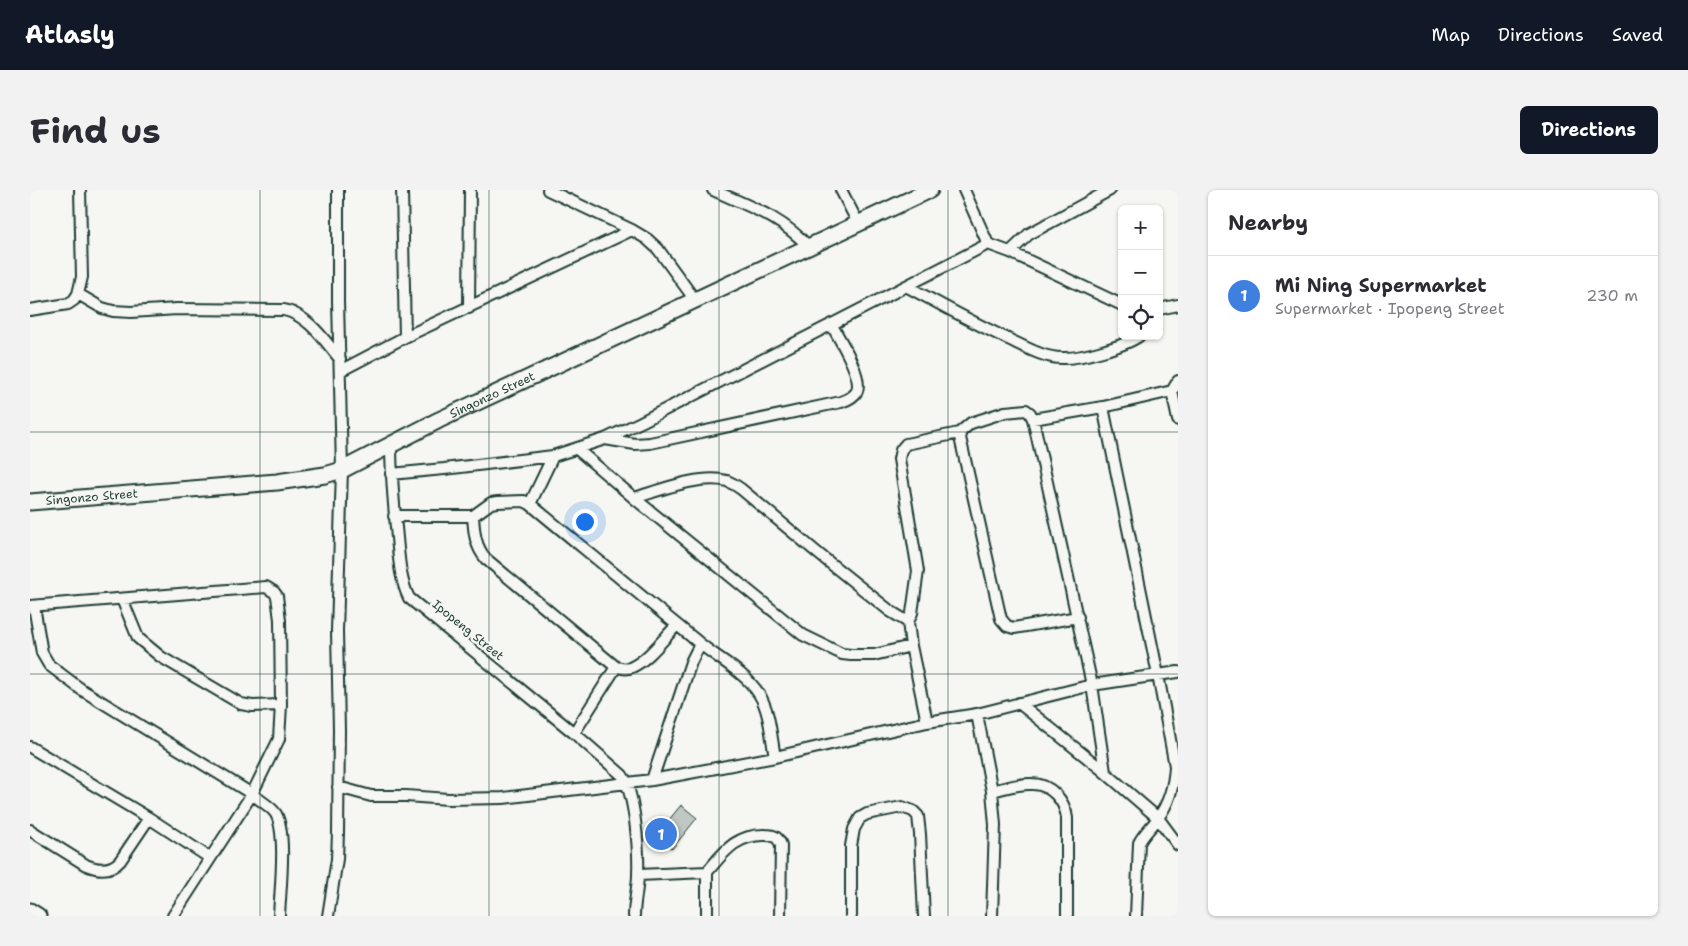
<!DOCTYPE html>
<meta charset="utf-8">
<style>
body{margin:0;font-family:"Shantell Sans",sans-serif;background:#f2f2f3;color:#2b2b33}
.controls{position:absolute;right:15px;top:15px;display:grid;overflow:hidden;border-radius:8px;box-shadow:0 1px 4px #0004}
.controls button{width:45px;height:45px;display:grid;place-items:center;padding:0;border:0;border-bottom:1px solid #e1e1e2;background:#fff;color:#2b2b33;font:25px sans-serif}
.you{position:absolute;left:554px;top:331px;width:18px;height:18px;margin:-12px;border:4px solid #fff;border-radius:50%;background:#1a73e8;box-shadow:0 0 0 8px #1a73e833}
.badge{display:grid;place-items:center;width:32px;height:32px;border-radius:50%;background:#111827;color:#fff;font-size:16px;font-weight:700}
.pin{position:absolute;translate:-50% -50%;border:2px solid #fff;box-shadow:0 1px 5px #0006}
.list{margin:0;padding:0;list-style:none}
h2{display:flex;justify-content:space-between;align-items:center;height:65px;margin:0;padding:0 20px;font-size:21px}
h2 small{font-size:16px;font-weight:400;color:#7c7c81}
.list li{display:grid;grid-template-columns:32px 1fr auto;gap:15px;align-items:center;box-sizing:border-box;height:80px;padding:0 20px;border-top:1px solid #e1e1e2}
.list b{display:block;font-size:19px;white-space:nowrap}
.list p{margin:0;font-size:16px;white-space:nowrap;color:#7c7c81}
.list em{font-size:16px;font-style:normal;color:#7c7c81}
.icon{flex:none;width:28px;height:28px;fill:none;stroke:currentColor;stroke-width:2;stroke-linecap:round;stroke-linejoin:round}
.map{position:relative;flex:none;width:1148px;height:726px;overflow:hidden;border-radius:8px}
header{display:flex;align-items:center;gap:30px;box-sizing:border-box;height:70px;padding:0 25px;background:#111827;color:#fff}
header strong{font-size:24px}
nav{display:flex;gap:28px;margin-inline-start:auto;font-size:18px}
.intro{display:flex;align-items:center;justify-content:space-between;box-sizing:border-box;height:120px;padding:0 30px}
h1{margin:0;font-size:35px}
.button{padding:12px 22px;border-radius:8px;background:#111827;color:#fff;font-size:18px;font-weight:700}
main{display:flex;gap:30px;padding:0 30px}
aside{flex:1;background:#fff;border-radius:8px;box-shadow:0 1px 4px #0004}
.map>svg:first-child{display:block}
</style>
<header>
<strong>Atlasly</strong>
<nav><a>Map</a><a>Directions</a><a>Saved</a></nav>
</header>
<div class="intro"><h1>Find us</h1><a class="button">Directions</a></div>
<main>
<div class="map">
<svg width="1148" height="726" viewBox="0 0 1148 726">
<rect width="100%" height="100%" fill="#f6f6f2"/>
<filter id="ink" filterUnits="userSpaceOnUse"><feTurbulence type="fractalNoise" baseFrequency=".02" numOctaves="2"/><feDisplacementMap in="SourceGraphic" scale="10" xChannelSelector="R" yChannelSelector="G"/><feConvolveMatrix kernelMatrix="1 2 1 2 8 2 1 2 1" color-interpolation-filters="sRGB"/></filter>
<g filter="url(#ink)">
<path fill="#c1c8c3" stroke="#1f3d34" d="M651,615L667,628L642,659L626,646Z"/>
<g fill="none" stroke-linecap="round" stroke-linejoin="round">
<g stroke="#1f3d34" stroke-width="14">
<path id="street" d="M372,0L375,147
M518,0L602,40L617,49L628,59L665,110
M683,0C720,17 750,26 779,57
M811,0L828,33
M934,0L958,54L980,62L1092,115
M980,62L999,44L1080,0
M876,96C910,114 943,133 978,149C995,157 1014,168 1032,168C1050,169 1095,156 1109,146
M48,104L72,118L83,121L101,122L147,119L254,120C278,125 295,151 310,169
M439,118L440,0
M1129,119L1148,115
M0,120L38,114L44,110L48,104L52,87L50,0
M310,181L375,147L602,40
M1148,191L1142,201L1148,230
M1073,217L1128,485L1145,576C1144,595 1139,613 1128,628C1122,637 1114,643 1109,653L1106,726
M1003,229L1062,495L1075,582
M929,243L971,429L977,436L984,438L1048,427
M575,249L605,254L620,253L811,212C817,210 824,207 827,201C833,186 809,148 801,134
M361,255C361,286 364,317 367,348C369,368 370,390 379,408L544,543L592,585C605,603 609,661 608,684C608,698 604,712 604,726
M547,259L604,308L773,445L812,464L821,465H844L881,456
M361,284L414,279L523,266L575,249L611,232L958,54
M604,308C631,300 670,284 697,291C702,293 707,296 711,299L790,365L860,421L878,432L881,456L897,532
M500,314L523,266
M364,326H443L461,313L468,312L494,311L500,314C556,360 612,407 668,452C688,469 714,481 729,504C740,521 741,547 745,567
M443,326C444,342 445,356 456,369L586,477C591,478 597,480 602,477C618,470 635,447 647,435
M92,409L108,448L120,458L131,467L211,514L222,516L251,515
M0,416L236,397L244,402L247,406L250,430L251,515L249,549L222,604L143,726
M4,416L12,463L19,475L52,500L222,604C229,610 242,617 246,624C257,644 250,702 249,726
M878,432L882,423L888,381L869,269L871,260L876,254L929,243L941,233L975,222L996,220L1000,223L1003,229L1073,217L1142,201
M989,513L1070,578L1128,628L1148,655
M947,524L962,601L965,635L962,726
M544,543L586,477
M0,557L119,628L180,668
M622,590L661,472L670,454
M308,597L341,606H376L418,609L473,608L622,590L745,567L897,532L947,524L1062,495L1148,482
M962,601C975,598 989,593 1002,594C1021,594 1035,611 1037,628V726
M0,640L56,675C68,680 81,681 90,671L119,628
M609,685L677,682
M298,726L307,669L308,643L309,540L307,441L312,280L308,111V0
M677,726V682C694,662 706,644 736,645C744,645 748,647 751,655L750,726
M821,726V656L824,639L830,628L837,624L872,617L883,621L888,626L890,644L894,726"/>
</g>
<g stroke="#1f3d34" stroke-width="19">
<g id="secondary">
<path id="s1" d="M0,312L247,292L295,285L312,280L409,230L900,0"/>
<path d="M0,721L8,726"/>
</g>
</g>
<use href="#street" stroke="#f6f6f2" stroke-width="10"/>
<use href="#secondary" stroke="#f6f6f2" stroke-width="15"/>
</g>
</g>
<path fill="none" stroke="#1f3d34" stroke-width="1" stroke-opacity="0.55" d="M230,0V726M459,0V726M689,0V726M918,0V726M0,242H1148M0,484H1148"/>
<g text-anchor="middle" stroke-width="5" stroke-linejoin="round" paint-order="stroke">
<g font-size="12" fill="#1f3d34" stroke="#f6f6f2">
<text dy="4" stroke="none"><textPath href="#s1" startOffset="482">Singonzo Street</textPath></text>
<text dy="4" stroke="none"><textPath href="#s1" startOffset="62">Singonzo Street</textPath></text>
<text transform="translate(438 440) rotate(39)" y="4">Ipopeng Street</text>
</g>
</g>
</svg>
<div class="controls">
<button>+</button>
<button>−</button>
<button><svg class="icon" aria-label="locate" viewBox="0 0 24 24"><circle cx="12" cy="12" r="6"/><path d="M12 2v4M12 18v4M2 12h4M18 12h4"/></svg></button>
</div>
<div class="you"></div>
<div class="pin badge" style="left:631px;top:644px;background:#3f7fe0">1</div>
</div>
<aside>
<h2>Nearby<small></small></h2>
<ul class="list">
<li><span class="badge" style="background:#3f7fe0">1</span><div><b>Mi Ning Supermarket</b><p>Supermarket · Ipopeng Street</p></div><em>230 m</em></li>
</ul>
</aside>
</main>
